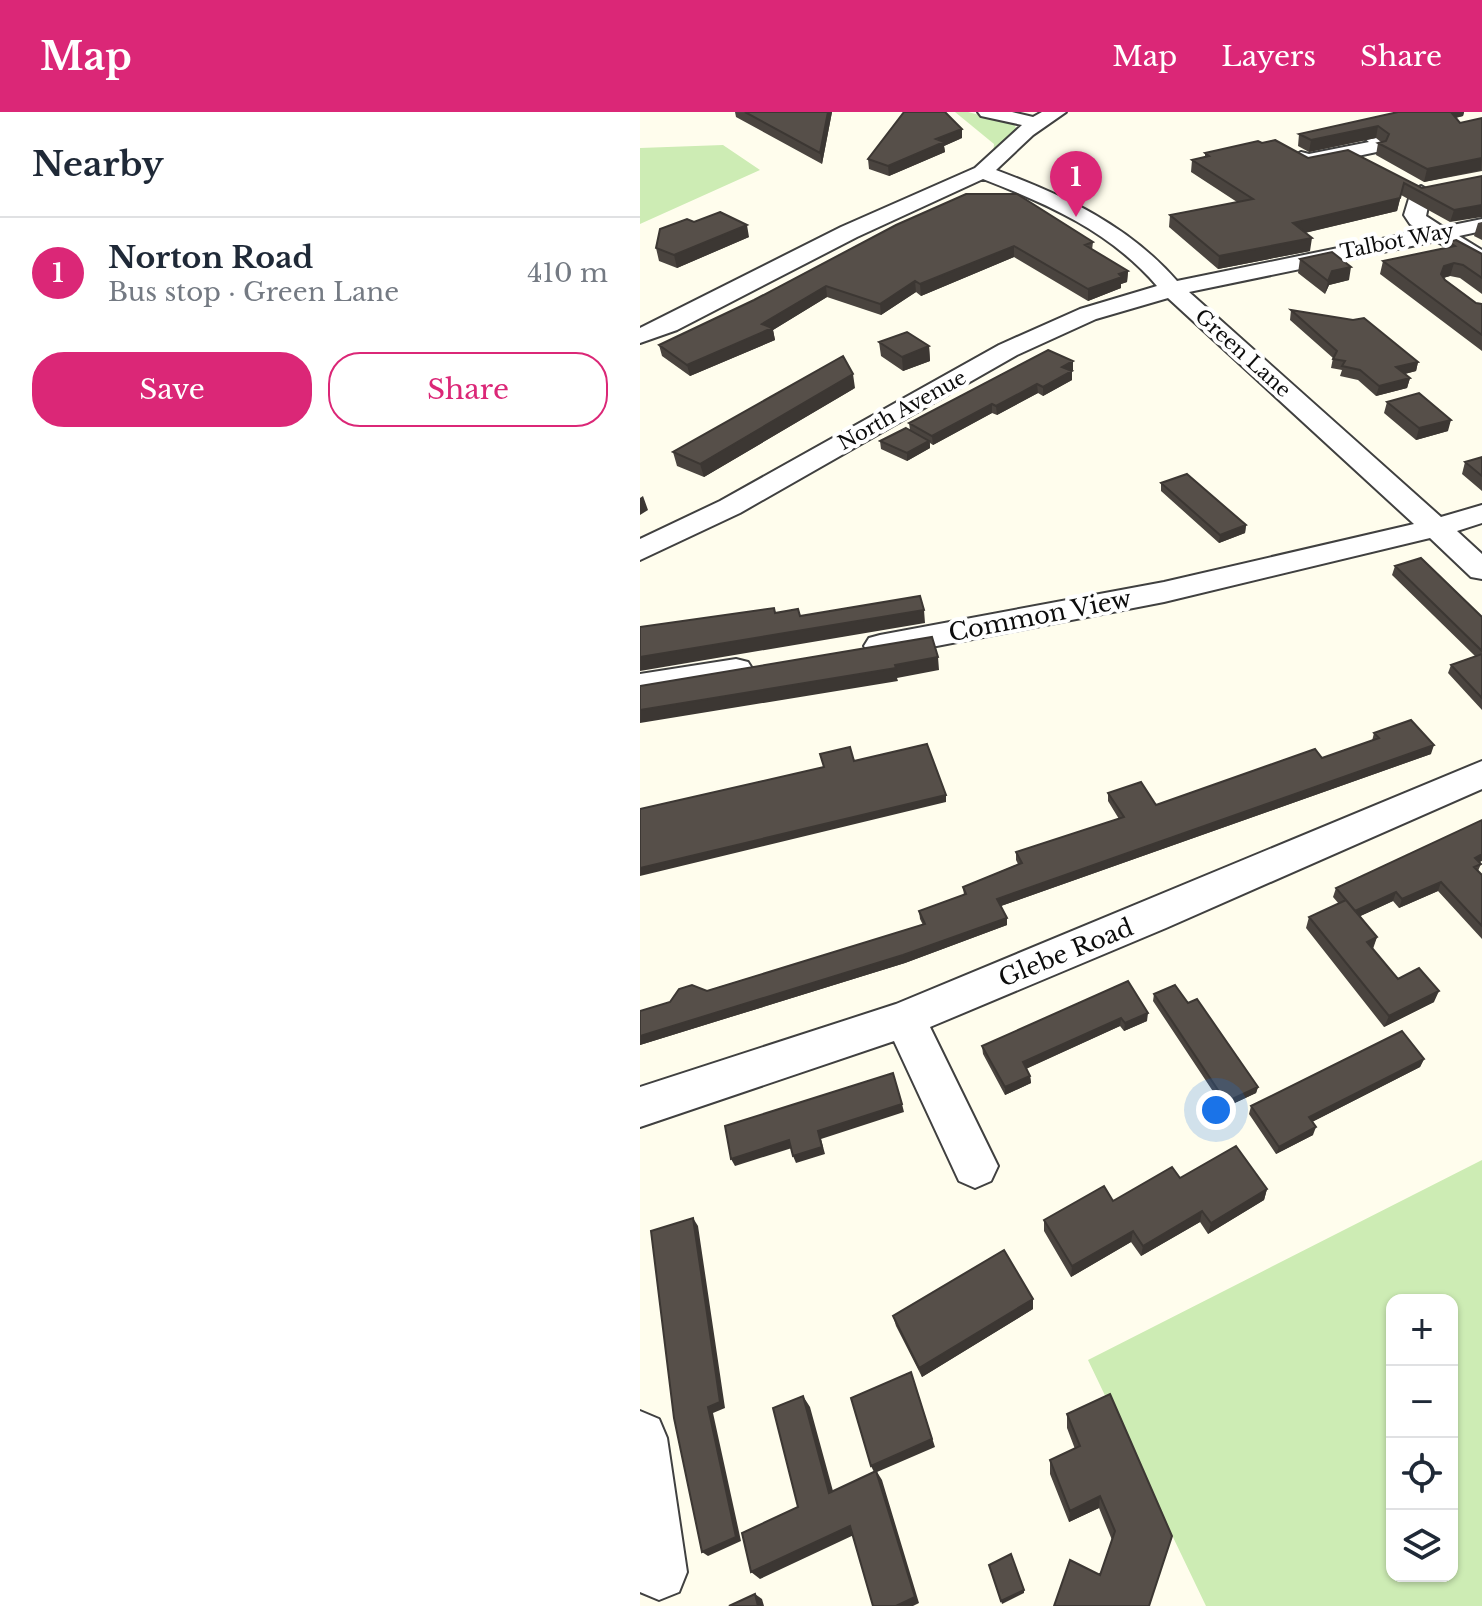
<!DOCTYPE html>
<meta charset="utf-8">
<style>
body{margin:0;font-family:"Libre Baskerville",serif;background:#f2f2f3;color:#1f2937}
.controls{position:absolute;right:24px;bottom:24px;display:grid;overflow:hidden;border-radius:16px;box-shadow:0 2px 6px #0004}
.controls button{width:72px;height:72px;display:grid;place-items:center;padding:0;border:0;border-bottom:2px solid #e0e1e3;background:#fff;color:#1f2937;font:40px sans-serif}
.you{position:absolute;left:576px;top:998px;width:28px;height:28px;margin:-20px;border:6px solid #fff;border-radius:50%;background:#1a73e8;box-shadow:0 0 0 12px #1a73e833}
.badge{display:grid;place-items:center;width:52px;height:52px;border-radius:50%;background:#db2777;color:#fff;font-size:26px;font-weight:700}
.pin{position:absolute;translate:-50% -66px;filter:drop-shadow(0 2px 4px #0008)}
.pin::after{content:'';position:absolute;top:42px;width:28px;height:24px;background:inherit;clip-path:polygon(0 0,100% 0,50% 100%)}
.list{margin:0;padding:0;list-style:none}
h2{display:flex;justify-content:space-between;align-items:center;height:104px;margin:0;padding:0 32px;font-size:34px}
h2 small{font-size:26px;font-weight:400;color:#747a83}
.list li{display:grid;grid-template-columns:52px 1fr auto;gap:24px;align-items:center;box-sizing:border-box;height:112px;padding:0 32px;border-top:2px solid #e0e1e3}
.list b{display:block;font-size:30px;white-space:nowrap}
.list p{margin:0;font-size:26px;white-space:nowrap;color:#747a83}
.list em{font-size:26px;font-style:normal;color:#747a83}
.actions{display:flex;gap:16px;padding:24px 32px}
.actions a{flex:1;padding:18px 0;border:2px solid #db2777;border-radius:32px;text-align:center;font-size:28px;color:#db2777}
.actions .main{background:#db2777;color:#fff}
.icon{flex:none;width:44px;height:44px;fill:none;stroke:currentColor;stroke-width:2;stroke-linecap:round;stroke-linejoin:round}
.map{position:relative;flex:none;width:842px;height:1494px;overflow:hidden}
header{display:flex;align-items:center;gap:48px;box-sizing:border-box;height:112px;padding:0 40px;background:#db2777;color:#fff}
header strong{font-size:38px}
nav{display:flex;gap:44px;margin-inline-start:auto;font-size:28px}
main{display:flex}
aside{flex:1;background:#fff}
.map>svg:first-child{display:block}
</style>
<header>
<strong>Map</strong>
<nav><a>Map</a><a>Layers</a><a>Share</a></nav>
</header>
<main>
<aside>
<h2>Nearby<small></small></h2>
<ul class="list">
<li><span class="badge">1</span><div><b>Norton Road</b><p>Bus stop · Green Lane</p></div><em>410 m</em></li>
</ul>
<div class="actions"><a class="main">Save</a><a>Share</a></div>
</aside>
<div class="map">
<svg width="842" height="1494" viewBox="0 0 842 1494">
<rect width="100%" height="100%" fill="#fffded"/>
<path fill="#cdecb4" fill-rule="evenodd" d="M315,0H328L374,12L377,18L353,42L354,32Z
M83,33L120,58L0,112V36Z
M842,1048V1494H566L448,1248ZM752,1188H812V1464H752Z"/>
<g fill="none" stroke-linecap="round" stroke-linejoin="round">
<g stroke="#404040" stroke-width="4">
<path id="minor" d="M338,0H372L393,5L402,0H426L393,23L356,58C425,84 488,113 537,169L781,119L770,112L764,103L771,80L781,74L791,80L786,104L803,115L842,107V119L819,124L842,138V154L796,129L549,180L801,405L842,393V411L817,419L842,442V467L831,465L790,426L524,490L240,545L229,542L224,534L229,526L240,523L524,470L774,412L528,186L456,207L377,243L100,401L0,448V427L80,389L359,233L440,197L517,174C471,120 408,92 343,67L217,125L37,218L0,231V216L201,115L335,56L382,13L341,4Z
M723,12L746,23L749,34L746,38L666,55L651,46L661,40L669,42L729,30L714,18Z
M96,547L108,550L113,558L108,566L0,584V562Z
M842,649V677L526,816L290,915L358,1054L351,1069L335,1076L319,1069L254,929L0,1015V975L256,892Z
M0,1299L19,1307L27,1326L47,1460L39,1480L19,1488L0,1480Z"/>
</g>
<use href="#minor" fill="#fff" fill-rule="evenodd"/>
</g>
<path fill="#4a443f" d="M95,0H192L182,52L96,5Z
M758,0H824L823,4L815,6L820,11L842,6V59L784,70L736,43L738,31L741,30L736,26L669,40L658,34L659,22Z
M322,26L304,34L305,40L249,64L229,57L228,47Z
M622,31L668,46L782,76L842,64L810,110L761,83L757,99L665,121L670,139L578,157L529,115L530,103L597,90L551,60L552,48L565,45V41Z
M54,110L109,125L37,156L19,149L16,136Z
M842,110V128L834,124L838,111Z
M256,113L453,130L452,138L488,159L487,170L481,172V176L448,189L374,145L281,184L276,180L241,203L187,185L133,218L135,228L50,264L22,244L19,233L114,188Z
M809,130L842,142V182L820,166L810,164L803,166L836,191L842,192V239L740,162L743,149L807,136Z
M660,147L709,168L689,173L685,182L658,161Z
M651,198L778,250L776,259L764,262L770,266L767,276L736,284L718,268L700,264L702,258L691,256L693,246L650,208Z
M239,230L289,234L290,249L263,259L241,244Z
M433,258L431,259L432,268L403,284L398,281L357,303L352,301L293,333L290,331V336L267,349L241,337L240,329L270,318L269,311Z
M215,276L64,365L37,354L33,340Z
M747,290L808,319L776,328L744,301Z
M842,345V379L822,362L825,350Z
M521,371L606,413L605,421L579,431L521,379Z
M755,454L842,505V598L808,561L811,553L835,544L752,463Z
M734,621L791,642L361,794L367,806V813L265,851L0,933V899L283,813L280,807L279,799L324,783L323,775L378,752L376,748V740L479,707L468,689V681L516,693L682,646L732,629Z
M839,751L841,752L838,759L842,763V827L798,779L759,796L753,789L720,804L737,825L733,837L758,867L794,890L744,915L666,816L669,805L699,792L693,785L696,776Z
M488,869L507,909L484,919L480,914L386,957L390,964L391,971L365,983L343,942L342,934Z
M514,882L548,891L618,975L616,981L584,996L513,889Z
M784,947L780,955L672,1010L673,1023L636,1042L609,1002L611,994Z
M540,1066L627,1077L624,1088L568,1122L560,1110L501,1144L491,1130L431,1165L404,1119V1108L473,1089Z
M393,1197L282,1265L256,1214L253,1204Z
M427,1302L532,1424L460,1463L472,1428L459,1396L429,1410L410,1362V1348L435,1337L427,1316Z"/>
<path fill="#3c3733" d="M188,0H192L182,52L180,41Z
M811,0H824L823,4L811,7Z
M738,14L736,26L669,40L671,28Z
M322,17V26L304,34L305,40L249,64L248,54L296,27Z
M842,46L841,58L784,70L787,57Z
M764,71L757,99L651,124L653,111Z
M842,93V105L810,110L814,98Z
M107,113L109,125L37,156L34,143Z
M672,126L670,139L578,157L579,144Z
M374,134V145L281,184L280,172Z
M814,151L810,164L800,167L797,176L804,154Z
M711,155L709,168L689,173L685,182L688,169L692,159Z
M488,159L487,170L481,172V176L448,189V177Z
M275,169L276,180L241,203L240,192Z
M186,174L187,185L133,218L135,228L50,264L47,253L122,212Z
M289,234L290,249L263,259L262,245Z
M433,249V258L422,264V255Z
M778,250L776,259L754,265L756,255Z
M432,259V268L403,284V275Z
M213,262L215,276L64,365L60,352Z
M770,266L767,276L736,284L739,274Z
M397,272L398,281L357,303L356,294Z
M352,292V301L293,333L292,324Z
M811,308L808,319L776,328L779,316Z
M289,329L290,336L267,349V341Z
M3,384L8,398L0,403V386Z
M606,413L605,421L579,431L580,423Z
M284,498L285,511L0,559V545Z
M298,545L299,558L257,566L258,569L0,611V598Z
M794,633L791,642L358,795L357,787Z
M306,683V690L0,764V756Z
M842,742V749L831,755L835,746Z
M801,770L798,779L759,796L762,787Z
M756,780L753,789L712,808L715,799Z
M367,806V813L265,851L0,933V924Z
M737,825L732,837L727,830Z
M799,879L794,890L744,915L749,904Z
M508,901L507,909L484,919L485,911Z
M481,906L480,914L383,958V950Z
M784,947L780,955L666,1013L669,1005Z
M390,964L391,971L365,983V975Z
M618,975L616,981L584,996L586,990Z
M262,992L264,1000L181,1027L185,1042L156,1051L153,1044L178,1019Z
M676,1015L673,1023L636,1042L639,1035Z
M149,1028L152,1036L95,1054L91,1047Z
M627,1077L624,1088L568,1122L571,1111Z
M562,1099L560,1110L501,1144L503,1134Z
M53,1106L58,1114L85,1296L73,1301L101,1429L68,1444L62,1440L68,1295Z
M493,1119L491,1130L431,1165L432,1154Z
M393,1187V1197L282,1265L279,1256Z
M271,1260L295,1335L237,1360L242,1368L279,1491L273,1494H256L235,1362L231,1354Z
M163,1284L170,1295L196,1390L189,1381Z
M460,1384L459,1396L429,1410L430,1399Z
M210,1414L216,1422L120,1467L111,1460Z
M384,1478V1481L362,1492L361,1489Z
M115,1482L122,1487L124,1494H118Z"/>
<path fill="#564f49" stroke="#3c3733" stroke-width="2" d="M105,0H188L180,41Z
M264,0H305L322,17L296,27L304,30L248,54L228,47Z
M758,0H811L820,11L842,6V46L787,57L738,31L746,29L749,22L738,14L671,28L659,22Z
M635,28L668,46L708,38L782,76L842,64V93L814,98L764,71L760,86L653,111L672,126L579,144L530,103L613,87L552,48L569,44L565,41L618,29L622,31Z
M326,82H377L453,130L445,133L488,159L479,162L482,165L448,177L374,134L280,172L275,169L240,192L186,174L122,212L132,216L47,253L19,233L114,188L256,113Z
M80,100L107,113L34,143L16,136L20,117L47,107L54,110Z
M816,128L842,142V166L823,153L814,151L804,154L801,162L805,168L836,191L842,192V223L743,149L815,134L809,130Z
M692,140L711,155L692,159L688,169L660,147Z
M651,198L713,208L724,206L778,250L756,255L770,266L739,274L720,258L702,254L705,249L693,247L697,239Z
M267,220L289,234L262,245L239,230Z
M408,238L433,249L422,255L432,259L403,275L397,272L356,294L352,292L292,324L269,311Z
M203,244L213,262L60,352L33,340Z
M779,281L811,308L779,316L747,290Z
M266,316L289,329L267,341L240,329Z
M842,345V364L825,350Z
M547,362L606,413L580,423L521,371Z
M781,446L842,505V539L755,454Z
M280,484L284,498L0,545V515L134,496L135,501L158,497L160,504Z
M292,525L298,545L255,553L256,556L0,598V574Z
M842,542V586L811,553Z
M771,608L794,633L357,787L367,806L263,843L0,924V899L30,890L39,877L52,873L67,879L285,812L279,799L326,782L323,775L382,751L376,740L484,705L468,681L501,670L516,693L675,637L682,646L739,626L734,621Z
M287,632L306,683L0,756V697L184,655L180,642L210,635L214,649Z
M842,708V742L835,746L841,752L834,755L842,763V814L801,770L762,787L756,780L715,799L696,776Z
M706,788L737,825L727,830L758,867L779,856L799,879L749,904L669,805Z
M488,869L508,901L485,911L481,906L383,950L390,964L365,975L342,934Z
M535,873L548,891L557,887L618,975L586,990L514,882Z
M762,919L784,947L669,1005L676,1015L639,1035L611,994Z
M253,961L262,992L178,1019L182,1035L153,1044L149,1028L91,1047L85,1014Z
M596,1034L627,1077L571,1111L562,1099L503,1134L493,1119L432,1154L404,1108L464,1074L473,1089L532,1055L540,1066Z
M53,1106L80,1290L68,1295L96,1425L62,1440L34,1306L11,1119Z
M364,1138L393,1187L279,1256L253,1204Z
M271,1260L292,1327L231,1354L211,1286Z
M470,1282L532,1424L509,1494H414L430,1448L460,1463L475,1419L460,1384L430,1399L410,1348L440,1334L427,1302Z
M163,1284L189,1381L236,1359L275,1485L256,1494H233L210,1414L111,1460L102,1421L158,1395L133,1296Z
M371,1442L384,1478L361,1489L349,1453Z
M115,1482L118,1494H89Z"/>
<g text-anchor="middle" stroke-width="8" stroke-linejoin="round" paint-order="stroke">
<g font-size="20" fill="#0d0d0d" stroke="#fff">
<text transform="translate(757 129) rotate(-11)" y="7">Talbot Way</text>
<text transform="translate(603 241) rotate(42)" y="7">Green Lane</text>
<text transform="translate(262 298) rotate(-29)" y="7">North Avenue</text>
</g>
<g font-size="24" fill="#0d0d0d" stroke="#fff">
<text transform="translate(400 504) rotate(-11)" y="8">Common View</text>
<text transform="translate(426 841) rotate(-22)" y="8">Glebe Road</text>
</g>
</g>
</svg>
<div class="controls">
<button>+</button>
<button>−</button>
<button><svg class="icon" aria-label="locate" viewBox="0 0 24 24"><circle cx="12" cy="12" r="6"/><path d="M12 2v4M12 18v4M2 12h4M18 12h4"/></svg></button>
<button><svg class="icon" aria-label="layers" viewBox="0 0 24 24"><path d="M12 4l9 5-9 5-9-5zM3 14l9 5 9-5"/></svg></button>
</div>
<div class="you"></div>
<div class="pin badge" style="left:436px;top:105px">1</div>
</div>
</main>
